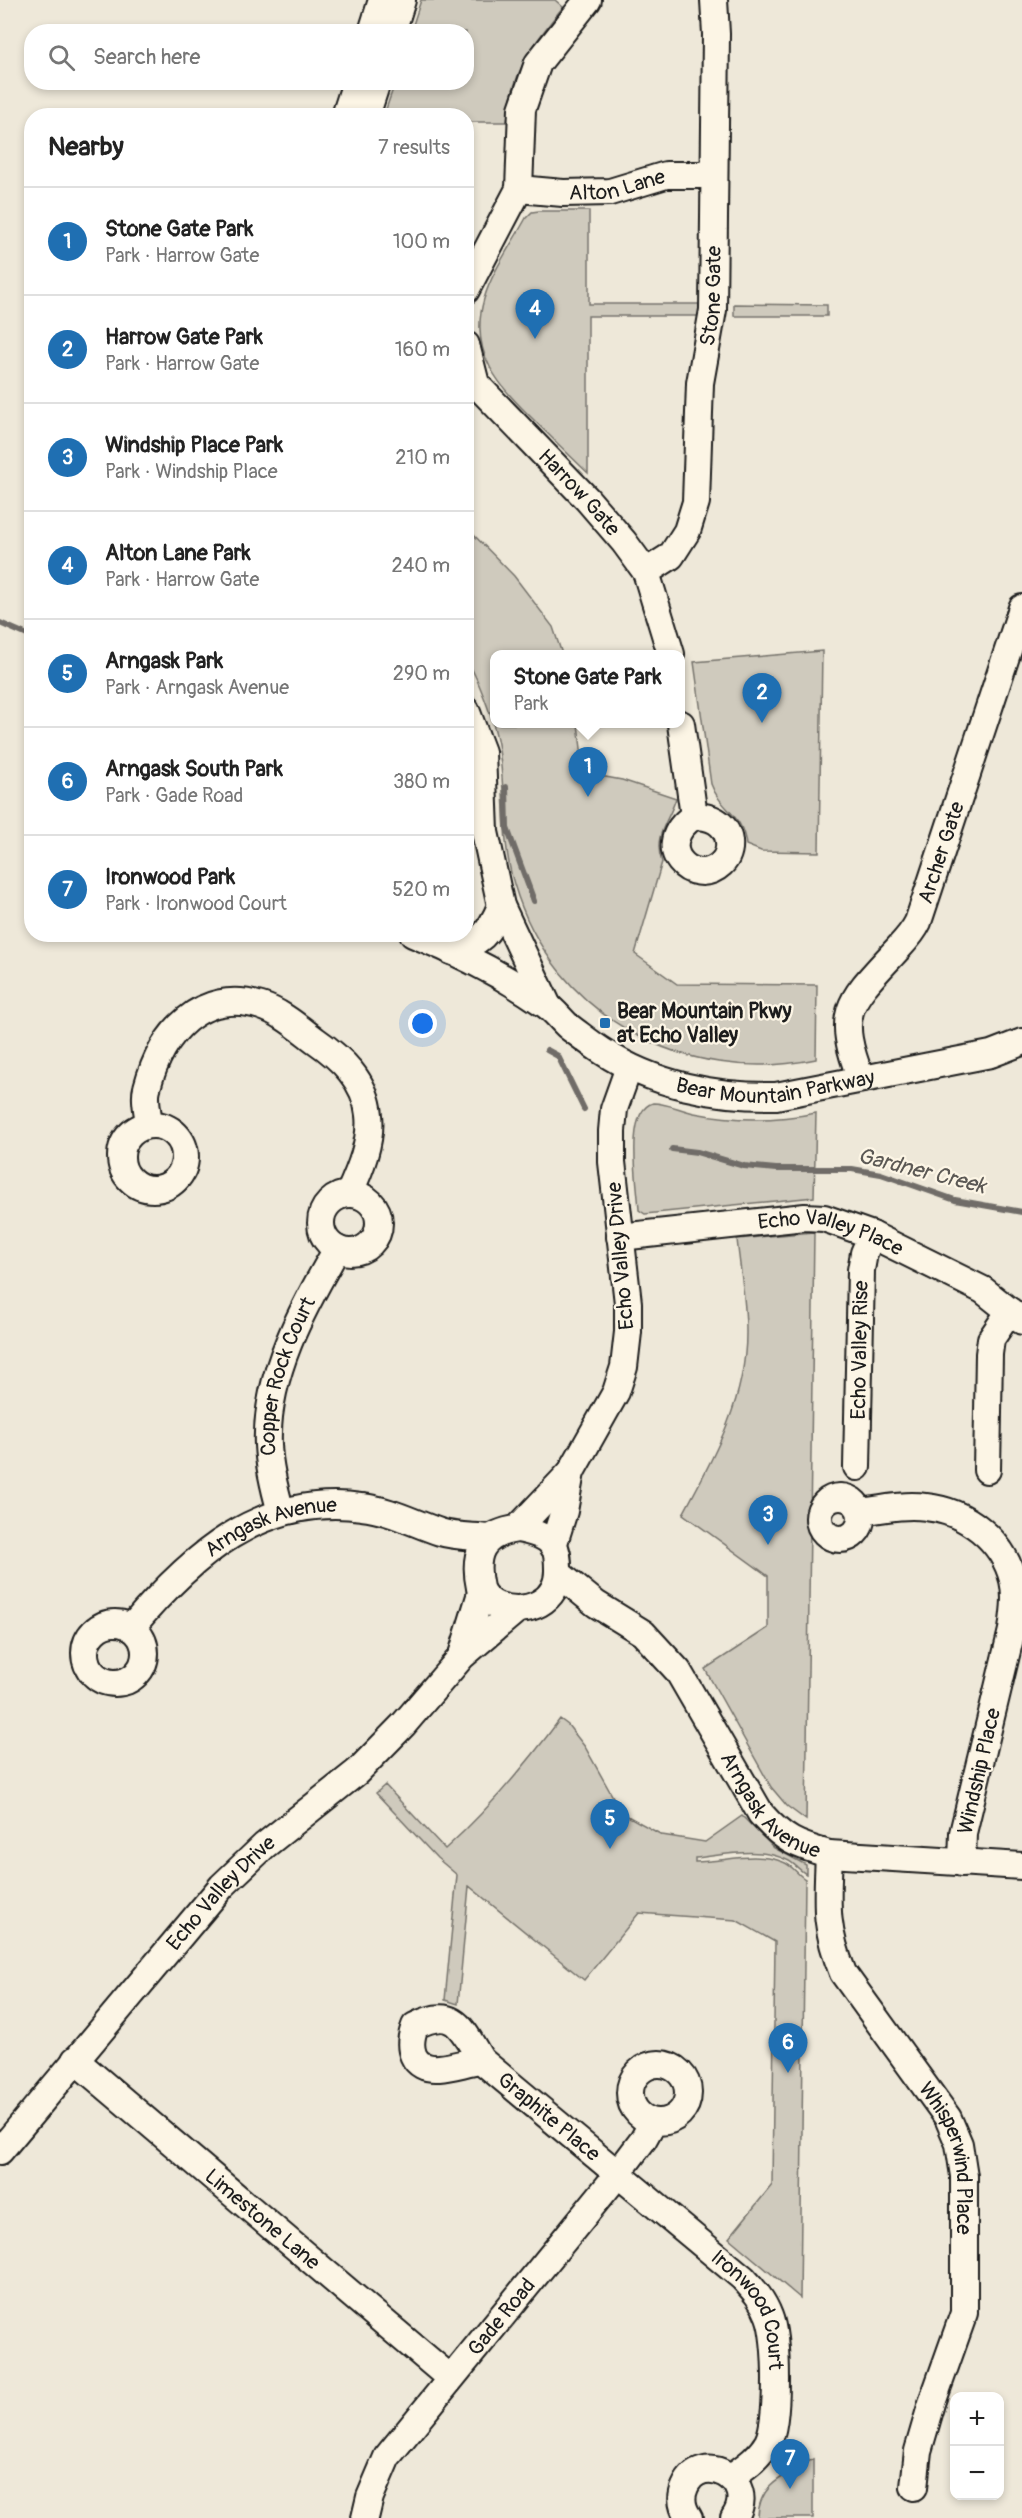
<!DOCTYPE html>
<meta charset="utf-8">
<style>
body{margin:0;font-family:Pangolin,sans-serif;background:#f6f6f6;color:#222}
.controls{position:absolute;right:18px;bottom:18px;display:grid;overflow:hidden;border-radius:12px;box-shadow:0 3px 9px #0003}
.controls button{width:54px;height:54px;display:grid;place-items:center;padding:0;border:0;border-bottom:2px solid #e0e0e0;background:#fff;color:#222;font:30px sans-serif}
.you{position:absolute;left:423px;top:1024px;width:21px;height:21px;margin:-15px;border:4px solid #fff;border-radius:50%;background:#1a73e8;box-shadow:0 0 0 9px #1a73e833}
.badge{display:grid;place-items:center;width:39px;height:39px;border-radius:50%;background:#1f6fb2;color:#fff;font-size:20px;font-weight:700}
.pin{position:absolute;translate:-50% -50px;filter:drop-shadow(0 2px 3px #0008)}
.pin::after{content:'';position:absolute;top:32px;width:21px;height:18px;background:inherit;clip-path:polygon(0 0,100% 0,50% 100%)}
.popup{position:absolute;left:490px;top:650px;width:195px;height:78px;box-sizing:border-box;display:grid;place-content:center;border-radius:12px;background:#fff;filter:drop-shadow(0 2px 4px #0005);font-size:20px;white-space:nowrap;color:#767676}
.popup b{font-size:22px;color:#222}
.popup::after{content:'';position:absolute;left:50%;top:100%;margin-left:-12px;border:12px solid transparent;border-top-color:#fff}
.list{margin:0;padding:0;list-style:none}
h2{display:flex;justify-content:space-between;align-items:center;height:78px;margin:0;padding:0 24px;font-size:26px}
h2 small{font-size:20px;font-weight:400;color:#767676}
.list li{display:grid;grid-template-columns:39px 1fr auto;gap:18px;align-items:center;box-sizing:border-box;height:108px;padding:0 24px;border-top:2px solid #e0e0e0}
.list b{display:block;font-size:22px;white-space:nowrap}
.list p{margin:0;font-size:20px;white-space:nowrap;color:#767676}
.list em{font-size:20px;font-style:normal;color:#767676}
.icon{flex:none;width:33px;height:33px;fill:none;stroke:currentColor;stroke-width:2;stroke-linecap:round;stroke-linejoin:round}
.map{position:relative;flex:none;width:1022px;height:2518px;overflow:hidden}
.search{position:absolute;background:#fff;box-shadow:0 3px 9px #0003;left:24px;top:24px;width:450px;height:66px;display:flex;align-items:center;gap:15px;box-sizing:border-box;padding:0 21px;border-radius:24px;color:#767676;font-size:22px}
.panel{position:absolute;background:#fff;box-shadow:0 3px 9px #0003;left:24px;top:108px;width:450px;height:834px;border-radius:24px}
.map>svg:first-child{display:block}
</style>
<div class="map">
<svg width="1022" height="2518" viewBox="0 0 1022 2518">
<rect width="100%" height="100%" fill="#eee8d9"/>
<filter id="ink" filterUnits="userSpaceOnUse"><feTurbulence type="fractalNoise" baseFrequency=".0167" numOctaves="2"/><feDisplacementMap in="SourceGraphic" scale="12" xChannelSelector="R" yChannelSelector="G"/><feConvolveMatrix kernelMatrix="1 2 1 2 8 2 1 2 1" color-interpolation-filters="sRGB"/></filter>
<g filter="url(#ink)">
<path fill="#cfcabd" stroke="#76736c" stroke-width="1.5" d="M421,0H555L563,7C532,45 512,71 507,122H467L466,116L384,115L395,83L466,82V32L411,31Z
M539,211H589V304H699V316H588V473C570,456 553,439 536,422C500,387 468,354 484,299C492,271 512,244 526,218L532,212Z
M734,304L827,305V316H734Z
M467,528L514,576L553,627L562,654H495V724H578L584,773L622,780L676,798C669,822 652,836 662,862L635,954L677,984L817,985L816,1059C684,1087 553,1016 514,884C500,838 507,791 498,744C494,722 486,701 477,680C474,673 470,666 467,659C464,649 466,634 466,623C466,592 466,560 467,528Z
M822,651L819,852L761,851L746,845C742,812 721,811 711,784L694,662Z
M653,1103C667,1103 680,1110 694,1113C734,1121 776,1121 816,1113L814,1197L645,1214L639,1210C638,1186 624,1111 653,1103Z
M814,1232L806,1820L787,1806L771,1787L705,1669L768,1628V1576L683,1514C714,1457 747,1398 746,1330C746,1300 740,1269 737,1239Z
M560,1719L568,1725L585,1747L622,1813L662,1835L705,1842L742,1816L774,1848L806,1865V1874C799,1870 794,1863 787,1860C757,1846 725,1855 695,1858V1862C725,1862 753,1851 783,1862C792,1865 797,1874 805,1879L800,2298L729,2238L772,2185L775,1942L736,1920L639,1913L584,1980L469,1886L458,2004L445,2000L457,1875L437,1858L376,1793L385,1785L445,1849C488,1810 526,1765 560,1719Z
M813,2459V2518H758C758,2483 787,2475 813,2459Z"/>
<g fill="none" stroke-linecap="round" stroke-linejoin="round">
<path stroke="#6f6c67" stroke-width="6" d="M0,623L32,637
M506,787L507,828L534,901
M547,1050L558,1056L584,1109
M672,1149L697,1152L744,1166L776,1169H852L881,1174L955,1200L1022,1212"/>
<g stroke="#1c1c1c" stroke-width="30">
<g id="minor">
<path d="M372,32L382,0"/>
<path d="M392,32L402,0"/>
<path d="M345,116L356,82"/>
<path d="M366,116L377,82"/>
<path id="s1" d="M519,189L563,193L610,192L666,175H714"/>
<path d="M466,290L519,189L522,109L538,63L588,0"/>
<path id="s2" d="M466,345L476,384L587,499L624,542L646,572L671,654"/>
<path id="s3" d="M646,572L671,556L687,531L696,502L700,383L713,310L716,34L714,0"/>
<path d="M466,710L482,752L485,832L501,906L548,1006"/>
<path d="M681,724L694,816"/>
<path d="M694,816C702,816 709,817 716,821C731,830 734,852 721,864C693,890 649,846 694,816Z"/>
<path id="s4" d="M413,934C460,953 505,976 546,1005C555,1011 561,1020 569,1027C580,1035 591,1044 602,1051C653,1085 716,1097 776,1096L991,1054L1022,1042"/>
<path d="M451,951C481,943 489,934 501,906"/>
<path id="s5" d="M861,1079C836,1014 847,1003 892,955C901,945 912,935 918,922L1022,608"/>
<path d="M149,1124C148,1113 144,1098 147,1088C161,1034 201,987 261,1006C281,1012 299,1028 315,1040C341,1058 366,1081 369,1115C372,1141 360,1170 349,1194"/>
<circle cx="153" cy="1157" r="32"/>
<circle cx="350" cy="1223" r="29"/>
<path id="s6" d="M620,1237L805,1217L824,1218L872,1235L983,1290L1022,1321"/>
<path id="s7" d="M857,1467L861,1270L864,1253L872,1235"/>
<path d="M987,1470L989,1354L991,1339L1010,1311"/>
<circle cx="840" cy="1518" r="21"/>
<path id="s8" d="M281,1512C275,1491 269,1468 268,1445C265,1376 303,1307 337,1249"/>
<path d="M861,1512C882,1509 905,1504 926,1507C966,1511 1003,1540 1013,1580C1017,1596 1014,1614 1012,1630L963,1833L962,1863"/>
<path d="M517,1529L571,1472L616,1392L624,1367L628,1332V1303L612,1162V1131L614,1109L629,1067"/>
<path d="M517,1529C529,1531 546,1535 554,1546C558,1553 558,1562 558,1569C559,1602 527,1615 499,1606C492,1604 482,1596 480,1588C473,1555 480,1534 517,1529Z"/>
<path d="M553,1546L564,1511L571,1472"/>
<path id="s9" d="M558,1573L596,1604L643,1633L678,1671L761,1814C784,1840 796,1845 829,1854L1022,1866"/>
<circle cx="115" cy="1653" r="30"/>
<path id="s10" d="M131,1628C191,1556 262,1493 362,1507C390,1510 413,1523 440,1532C455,1537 474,1536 490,1538"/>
<path d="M462,1655L481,1593"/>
<path id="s11" d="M829,1854C827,1903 824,1927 843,1973L948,2118L959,2144L964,2176V2313L932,2403L918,2451L914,2487"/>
<path id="s12" d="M75,2060L450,2378"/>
<path id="s13" d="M481,2060C467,2062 452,2067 439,2068C411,2070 407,2047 415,2026C455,2005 462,2029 481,2060L743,2278C754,2290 763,2300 769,2316C778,2338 779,2421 768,2442C759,2458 745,2467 731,2477"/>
<circle cx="659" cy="2093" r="29"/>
<path id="s14" d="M0,2151L222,1886L264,1846L357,1772L403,1725L462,1656L515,1611"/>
<path id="s15" d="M365,2518L370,2497L387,2457L609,2185L643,2140L653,2122"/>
<path d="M689,2518C682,2508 680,2498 685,2487C701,2449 760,2480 734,2518"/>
</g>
</g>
<use href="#minor" stroke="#fcf5e5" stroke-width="26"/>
</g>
</g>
<rect fill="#1f6fb2" stroke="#fcf5e5" stroke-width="2" x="599" y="1017" width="12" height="12" rx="3"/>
<g text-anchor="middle" stroke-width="4.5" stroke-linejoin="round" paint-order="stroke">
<g font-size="21" fill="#1c1c1c" stroke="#fcf5e5">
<text dy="7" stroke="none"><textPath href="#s1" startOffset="99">Alton Lane</textPath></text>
<text dy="7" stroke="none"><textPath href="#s3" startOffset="297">Stone Gate</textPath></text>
<text dy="7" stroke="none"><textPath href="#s2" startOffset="190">Harrow Gate</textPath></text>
<text dy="7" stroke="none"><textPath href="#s5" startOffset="256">Archer Gate</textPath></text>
<text dy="7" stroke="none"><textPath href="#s4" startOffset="406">Bear Mountain Parkway</textPath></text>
<text dy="7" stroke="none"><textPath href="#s6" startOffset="214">Echo Valley Place</textPath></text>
<text transform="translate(620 1256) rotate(-95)" y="7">Echo Valley Drive</text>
<text dy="7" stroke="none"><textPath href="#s7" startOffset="117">Echo Valley Rise</textPath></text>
<text dy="7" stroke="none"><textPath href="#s8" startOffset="140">Copper Rock Court</textPath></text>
<text dy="7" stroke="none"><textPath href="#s10" startOffset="178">Arngask Avenue</textPath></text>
<text transform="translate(979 1771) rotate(-77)" y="7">Windship Place</text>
<text dy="7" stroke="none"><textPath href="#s9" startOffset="322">Arngask Avenue</textPath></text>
<text dy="7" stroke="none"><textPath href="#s14" startOffset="340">Echo Valley Drive</textPath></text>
<text dy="7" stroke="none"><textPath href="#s13" startOffset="280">Graphite Place</textPath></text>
<text dy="7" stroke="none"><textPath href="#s11" startOffset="339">Whisperwind Place</textPath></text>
<text dy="7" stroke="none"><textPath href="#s12" startOffset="246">Limestone Lane</textPath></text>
<text dy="7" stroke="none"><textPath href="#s13" startOffset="564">Ironwood Court</textPath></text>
<text dy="7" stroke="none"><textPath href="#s15" startOffset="246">Gade Road</textPath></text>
</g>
<g font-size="21" font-weight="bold" fill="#1c1c1c" stroke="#fcf5e5" text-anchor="start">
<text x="617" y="1018">Bear Mountain Pkwy<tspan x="617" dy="24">at Echo Valley</tspan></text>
</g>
<g font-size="22" font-style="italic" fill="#5b5854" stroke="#fcf5e5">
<text transform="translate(922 1170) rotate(14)" y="8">Gardner Creek</text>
</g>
</g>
</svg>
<div class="controls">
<button>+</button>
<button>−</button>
</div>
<div class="you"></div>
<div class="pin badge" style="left:588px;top:797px">1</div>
<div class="popup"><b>Stone Gate Park</b>Park</div>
<div class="pin badge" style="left:762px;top:723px">2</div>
<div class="pin badge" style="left:768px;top:1545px">3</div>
<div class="pin badge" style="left:535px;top:339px">4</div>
<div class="pin badge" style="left:610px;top:1849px">5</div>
<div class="pin badge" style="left:788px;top:2073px">6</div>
<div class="pin badge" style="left:790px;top:2489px">7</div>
<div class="search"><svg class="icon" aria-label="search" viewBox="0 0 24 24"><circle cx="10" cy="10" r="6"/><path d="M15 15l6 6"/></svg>Search here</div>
<section class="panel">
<h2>Nearby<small>7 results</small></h2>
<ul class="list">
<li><span class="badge">1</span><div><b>Stone Gate Park</b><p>Park · Harrow Gate</p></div><em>100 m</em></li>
<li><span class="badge">2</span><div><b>Harrow Gate Park</b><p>Park · Harrow Gate</p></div><em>160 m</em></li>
<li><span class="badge">3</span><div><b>Windship Place Park</b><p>Park · Windship Place</p></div><em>210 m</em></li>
<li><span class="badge">4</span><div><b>Alton Lane Park</b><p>Park · Harrow Gate</p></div><em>240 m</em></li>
<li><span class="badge">5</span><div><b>Arngask Park</b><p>Park · Arngask Avenue</p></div><em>290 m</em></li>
<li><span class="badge">6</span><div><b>Arngask South Park</b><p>Park · Gade Road</p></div><em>380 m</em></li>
<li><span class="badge">7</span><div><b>Ironwood Park</b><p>Park · Ironwood Court</p></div><em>520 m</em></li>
</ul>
</section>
</div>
